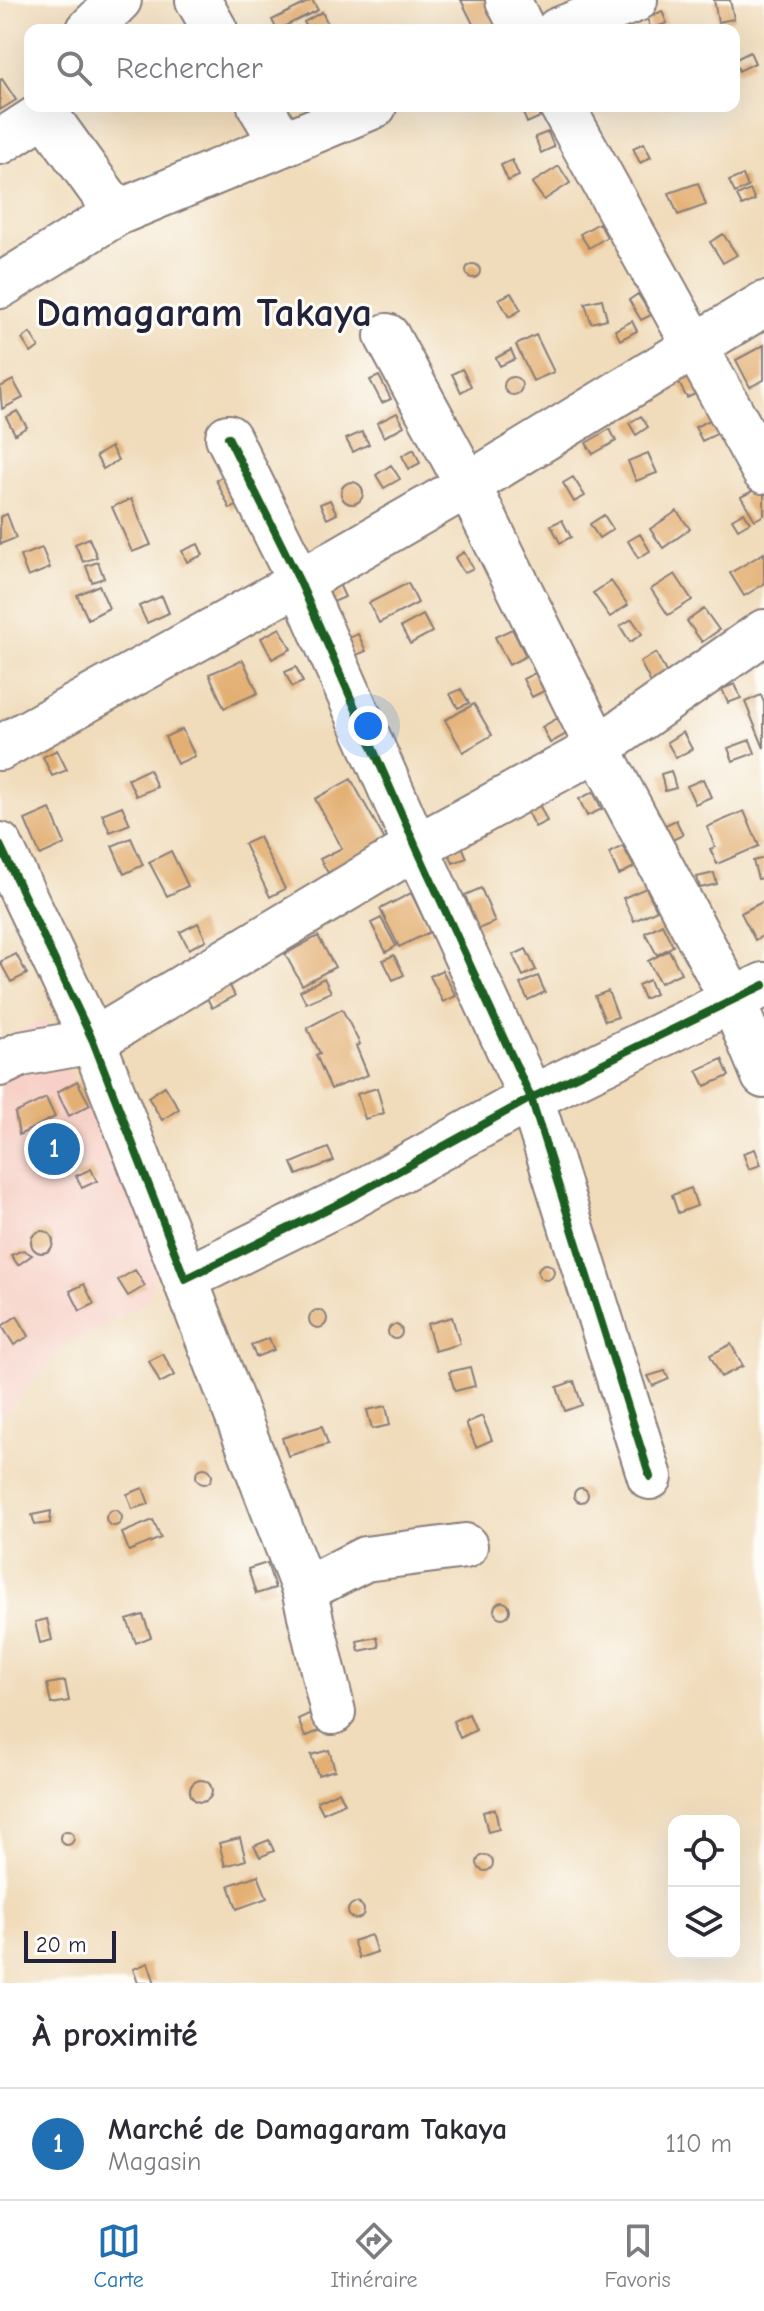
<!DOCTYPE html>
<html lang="fr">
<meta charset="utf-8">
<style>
body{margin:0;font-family:"Comic Neue",sans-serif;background:#f7f7f7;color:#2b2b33}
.controls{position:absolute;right:24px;bottom:24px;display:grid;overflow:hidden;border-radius:16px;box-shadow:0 8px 32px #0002}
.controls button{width:72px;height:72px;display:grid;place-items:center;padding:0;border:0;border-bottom:2px solid #e1e1e2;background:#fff;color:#2b2b33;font:40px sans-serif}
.scale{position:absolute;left:24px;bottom:20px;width:92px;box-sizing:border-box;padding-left:8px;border:4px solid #22223b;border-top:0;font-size:22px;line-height:28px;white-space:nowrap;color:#22223b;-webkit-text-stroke:6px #fdfcf7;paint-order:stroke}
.you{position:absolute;left:368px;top:726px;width:28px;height:28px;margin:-20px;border:6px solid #fff;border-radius:50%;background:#1a73e8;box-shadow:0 0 0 12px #1a73e833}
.badge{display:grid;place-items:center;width:52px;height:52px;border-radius:50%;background:#1f6fb2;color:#fff;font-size:26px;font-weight:700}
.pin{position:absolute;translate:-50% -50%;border:4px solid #fff;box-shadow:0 2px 8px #0006}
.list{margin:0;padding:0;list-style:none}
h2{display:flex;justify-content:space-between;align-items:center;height:104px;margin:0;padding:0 32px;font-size:34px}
h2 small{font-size:26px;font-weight:400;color:#7c7c81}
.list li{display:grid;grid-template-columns:52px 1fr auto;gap:24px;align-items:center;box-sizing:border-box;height:112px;padding:0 32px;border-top:2px solid #e1e1e2}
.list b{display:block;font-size:30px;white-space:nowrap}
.list p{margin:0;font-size:26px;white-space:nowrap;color:#7c7c81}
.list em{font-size:26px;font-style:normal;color:#7c7c81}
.icon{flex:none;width:44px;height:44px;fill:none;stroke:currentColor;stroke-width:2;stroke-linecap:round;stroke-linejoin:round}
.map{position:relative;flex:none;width:764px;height:1983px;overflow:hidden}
.search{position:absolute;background:#fff;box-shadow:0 8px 32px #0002;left:24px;right:24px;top:24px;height:88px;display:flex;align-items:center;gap:20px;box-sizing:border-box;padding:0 28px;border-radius:16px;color:#7c7c81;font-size:30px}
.sheet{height:216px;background:#fff}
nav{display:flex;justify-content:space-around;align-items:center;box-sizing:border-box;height:112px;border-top:2px solid #e1e1e2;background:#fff;font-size:22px;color:#7c7c81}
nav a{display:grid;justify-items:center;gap:4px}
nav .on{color:#1f6fb2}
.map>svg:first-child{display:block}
</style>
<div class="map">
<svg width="764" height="1983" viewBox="0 0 764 1983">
<rect width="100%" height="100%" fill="#fdfcf7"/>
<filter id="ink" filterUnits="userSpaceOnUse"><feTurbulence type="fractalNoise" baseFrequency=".0125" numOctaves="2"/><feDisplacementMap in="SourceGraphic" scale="16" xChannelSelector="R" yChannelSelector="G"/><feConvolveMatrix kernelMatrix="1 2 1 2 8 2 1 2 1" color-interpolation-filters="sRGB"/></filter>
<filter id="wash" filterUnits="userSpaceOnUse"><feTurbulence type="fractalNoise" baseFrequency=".006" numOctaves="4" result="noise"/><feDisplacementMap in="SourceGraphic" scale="32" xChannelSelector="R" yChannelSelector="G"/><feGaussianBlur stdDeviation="1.8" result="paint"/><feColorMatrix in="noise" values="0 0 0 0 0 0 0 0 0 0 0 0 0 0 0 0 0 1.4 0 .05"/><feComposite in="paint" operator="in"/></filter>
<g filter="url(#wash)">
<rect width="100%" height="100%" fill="#f0dbba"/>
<path fill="#f7d1c7" d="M44,1019L161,1258L147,1303L66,1345L0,1419V1040Z"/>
<g id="blocks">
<path fill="#e3af72" d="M312,0L318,10L277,30L272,20Z
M461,0H485L501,30H476Z
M714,0H730L734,19L718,22Z
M662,11L667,23L651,29L647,18Z
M322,12L331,30H308L304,22Z
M750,52L755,63L739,71L734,60Z
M2,79L16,100L0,110V80Z
M520,106H534L540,117L527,123Z
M548,132L554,147L541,153L535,137Z
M644,143L651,157L640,163L633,148Z
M512,160L519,176L508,181L501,165Z
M559,166L570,183L544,200L532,183Z
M743,175L748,187L735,193L729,181Z
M698,183L706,205L678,215L669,193Z
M750,190L755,200L742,206L737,196Z
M599,223L607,237L589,248L580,234Z
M723,234L737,255L723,263L710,242Z
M466 271a7 7 0 1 1 14 0a7 7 0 1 1-14 0Z
M511,293L521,310L509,317L499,299Z
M638,294L651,315L641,320L629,300Z
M602,299L607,319L591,323L585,303Z
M632,321L637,331L620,340L615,330Z
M30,333L39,347L31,353L22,339Z
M536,335L554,372L533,381L516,345Z
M764,345V380L750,387L736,360Z
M511,350L515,359L500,366L496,358Z
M692,366L708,395L699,400L695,394L687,398L675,376Z
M462,369L471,386L461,392L452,374Z
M379,376L391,399L382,403L370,380Z
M504 386a9 9 0 1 1 18 0a9 9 0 1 1-18 0Z
M13,380L23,398L2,409L0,387Z
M17,411L27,427L15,434L6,417Z
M397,413L404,426L384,437L377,423Z
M720,415L727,429L702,441L695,427Z
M641,416L648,427L636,435L629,423Z
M610,429L616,441L593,454L586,443Z
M362,432L369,444L353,452L346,439Z
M111,447L118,460L103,469L96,456Z
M414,449L420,463L409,469L402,456Z
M648,453L657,473L636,481L628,461Z
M391,465L400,479L384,488L376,475Z
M229,473L244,503L230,509L216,480Z
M573,477L585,496L574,502L563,483Z
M341 493a11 11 0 1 1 22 0a11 11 0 1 1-22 0Z
M760,487L764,495V515L755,520L741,497Z
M131,499L151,545L132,552L112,507Z
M330,500L337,514L327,519L320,504Z
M677,511L690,529L663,548L650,529Z
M744,512L750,522L738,529L732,519Z
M7,514L16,538L0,544V517Z
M604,515L613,529L599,538L590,524Z
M562,520L571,537L560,543L551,525Z
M640,534L650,551L638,558L628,541Z
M89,538L97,557L83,562L75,544Z
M198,544L203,555L187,562L182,551Z
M42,548L50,568L28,577L20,556Z
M464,552L473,568L464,573L455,558Z
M764,553V584L744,596L730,573Z
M98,562L104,578L92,582L86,566Z
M675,574L692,600L668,615L651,589Z
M611,581L628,605L610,617L593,593Z
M338,582L345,597L331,603L324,589Z
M408,583L418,603L379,623L369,603Z
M99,585L109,608L88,619L77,595Z
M162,596L169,613L147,623L139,606Z
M704,609L719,630L702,642L687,621Z
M423,615L432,632L410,644L401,627Z
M632,619L642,634L630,642L620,626Z
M280,628L291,649L272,659L261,638Z
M512,629L526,656L509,665L495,637Z
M358,634L366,651L354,656L346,639Z
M656,653L667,674L651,683L640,662Z
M243,660L258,693L224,708L209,674Z
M296,667L303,682L292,687L285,672Z
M535,673L544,691L532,697L523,679Z
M735,684L741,698L728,703L722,689Z
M461,689L469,703L458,708L450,694Z
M761,695L764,703V748L745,702Z
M474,704L492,735L463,752L445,720Z
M558,718L566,734L550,743L542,727Z
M182,729L195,756L177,764L165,737Z
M683,732L692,749L676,758L667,742Z
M750,740L755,753L733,761L728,748Z
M57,750L67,770L52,776L43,757Z
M149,769L157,787L136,796L128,779Z
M671,771L676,788L665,791L661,774Z
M351,779L386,842L328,873L320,859L342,848L315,799Z
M703,779L711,797L695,804L687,786Z
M593,792L602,809L587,816L579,799Z
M539,804L547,821L535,827L526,810Z
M122,806L130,824L110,832L102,814Z
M50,809L65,844L40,855L25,820Z
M744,811L759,846L717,864L710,849L715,847L707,827Z
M676,820L683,835L668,842L661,827Z
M259,837L285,889L270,897L244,844Z
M131,838L143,865L124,874L112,846Z
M462,846L467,858L453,863L448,851Z
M623,846L634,867L619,875L609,853Z
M171,851L188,886L167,896L149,862Z
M764,858V878L758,879L753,861Z
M714,873L717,884L700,888L697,877Z
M481,888L495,922L478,929L465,895Z
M646,888L657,910L634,921L623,898Z
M411,893L430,932L399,947L380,909Z
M764,901V935L755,940L741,913Z
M381,918L396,946L386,952L371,923Z
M198,923L206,940L189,949L180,932Z
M662,924L673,946L657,955L645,933Z
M318,936L335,967L302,985L285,954Z
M526,949L536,970L523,976L513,955Z
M669,950L681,973L660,983L648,961Z
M16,954L27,974L11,982L0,962Z
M394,955L404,975L393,980L383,960Z
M442,970L456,996L443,1002L430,976Z
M538,976L545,992L528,1000L520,984Z
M324,978L331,992L306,1003L300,991Z
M227,980L235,996L212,1008L204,992Z
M649,980L655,994L644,999L638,985Z
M608,991L618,1017L605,1021L595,996Z
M342,1009L360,1044L356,1046L368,1075L331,1089L316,1055L320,1053L307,1028Z
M722,1059L729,1076L705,1086L697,1070Z
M77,1081L90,1105L69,1116L57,1092Z
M165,1086L179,1109L162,1120L148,1097Z
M377,1088L384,1113L365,1119L357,1094Z
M46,1098L55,1117L19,1135L15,1113Z
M328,1148L334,1161L297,1175L292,1163Z
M755,1149L761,1165L749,1169L743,1153Z
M91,1169L97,1181L82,1188L76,1176Z
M691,1188L697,1206L678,1213L672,1195Z
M31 1242a11 11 0 1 1 22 0a11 11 0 1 1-22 0Z
M23,1250L32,1255L18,1265L11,1255Z
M538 1272a8 8 0 1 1 16 0a8 8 0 1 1-16 0Z
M135,1270L145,1286L128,1296L118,1280Z
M84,1284L94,1304L80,1311L70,1291Z
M309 1319a9 9 0 1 1 18 0a9 9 0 1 1-18 0Z
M17,1316L29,1336L14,1345L2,1326Z
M452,1317L460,1344L435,1351L427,1324Z
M388 1332a7 7 0 1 1 14 0a7 7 0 1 1-14 0Z
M269,1338L274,1350L256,1357L251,1345Z
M731,1344L743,1366L721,1377L710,1355Z
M163,1354L175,1375L160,1383L149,1361Z
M470,1367L475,1386L455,1391L449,1372Z
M665,1371L669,1379L653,1386L648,1376Z
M574,1381L582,1405L565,1411L557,1387Z
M386,1406L390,1425L372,1429L367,1410Z
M482,1416L492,1440L476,1447L466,1423Z
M322,1426L328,1444L288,1456L282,1438Z
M196 1476a8 8 0 1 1 16 0a8 8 0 1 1-16 0Z
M574 1495a7 7 0 1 1 14 0a7 7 0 1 1-14 0Z
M143,1488L149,1504L132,1509L127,1494Z
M106 1518a8 8 0 1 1 16 0a8 8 0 1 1-16 0Z
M51,1511L50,1523L35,1525L32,1515Z
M153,1520L161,1538L129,1551L122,1533Z
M267,1563L275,1588L256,1594L248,1569Z
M494 1610a8 8 0 1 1 16 0a8 8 0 1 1-16 0Z
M143,1615L151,1637L136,1643L127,1620Z
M47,1619L52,1640L40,1643L35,1622Z
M377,1637L379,1647L359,1651L357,1641Z
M65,1681L69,1701L51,1704L47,1684Z
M313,1712L321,1730L305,1737L298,1719Z
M469,1714L476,1730L460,1738L453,1721Z
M329,1750L335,1770L318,1775L311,1755Z
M190 1791a11 11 0 1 1 22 0a11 11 0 1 1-22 0Z
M339,1791L345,1803L323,1813L317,1801Z
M495,1809L499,1829L488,1832L483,1812Z
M60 1838a7 7 0 1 1 14 0a7 7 0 1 1-14 0Z
M240,1838L246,1860L225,1866L219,1843Z
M269,1840L274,1851L260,1857L254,1846Z
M477 1863a8 8 0 1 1 16 0a8 8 0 1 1-16 0Z
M258,1875L267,1898L237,1909L229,1885Z
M348 1911a8 8 0 1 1 16 0a8 8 0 1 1-16 0Z
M371,1935L377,1952L359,1958L353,1941Z
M148,1963L155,1983H138L133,1969Z"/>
</g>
</g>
<g filter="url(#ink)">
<use href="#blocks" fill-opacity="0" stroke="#897e7a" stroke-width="2"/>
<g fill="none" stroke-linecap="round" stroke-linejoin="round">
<g stroke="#897e7a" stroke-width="48">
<path id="minor" d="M198,0L215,30
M508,0L523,30
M89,30L119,0
M558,30L635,0
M260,106L283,144
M562,106L764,471
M0,142L45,113L117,213
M0,286L117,213L374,106
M387,336L468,485L598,748L733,1001L764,1076
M228,437L300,582L416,847L531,1098L650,1477
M0,748L300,582L468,485L764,304
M0,845L93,1041L185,1279L346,1200L531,1098L764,985
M0,1064L21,1054L93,1041L416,847L598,748L764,632
M185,1279L304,1590L333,1712
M304,1590L365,1559L465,1546"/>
</g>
<use href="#minor" stroke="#fff" stroke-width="44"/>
<g stroke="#fdfcf7" stroke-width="13">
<path id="cycleway" d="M228,437L300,582L416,847L531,1098L650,1477
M0,845L93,1041L185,1279L346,1200L531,1098L764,985"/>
</g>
<use href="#cycleway" stroke="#1b5e20" stroke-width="8"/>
</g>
</g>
<g text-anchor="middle" stroke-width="6" stroke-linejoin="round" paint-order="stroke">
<g font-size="40" font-weight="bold" fill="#22223b" stroke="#fdfcf7">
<text x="204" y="326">Damagaram Takaya</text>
</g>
</g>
</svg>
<div class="controls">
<button><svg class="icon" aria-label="locate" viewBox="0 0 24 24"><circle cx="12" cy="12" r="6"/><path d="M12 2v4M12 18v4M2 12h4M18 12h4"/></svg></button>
<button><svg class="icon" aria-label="layers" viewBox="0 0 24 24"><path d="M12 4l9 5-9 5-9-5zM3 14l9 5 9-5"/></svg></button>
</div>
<div class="scale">20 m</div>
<div class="you"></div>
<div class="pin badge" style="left:54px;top:1149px">1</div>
<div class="search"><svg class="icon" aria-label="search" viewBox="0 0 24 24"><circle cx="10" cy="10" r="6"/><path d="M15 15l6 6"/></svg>Rechercher</div>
</div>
<section class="sheet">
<h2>À proximité<small></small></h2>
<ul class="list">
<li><span class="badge">1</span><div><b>Marché de Damagaram Takaya</b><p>Magasin</p></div><em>110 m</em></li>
</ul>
</section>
<nav>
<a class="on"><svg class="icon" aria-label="map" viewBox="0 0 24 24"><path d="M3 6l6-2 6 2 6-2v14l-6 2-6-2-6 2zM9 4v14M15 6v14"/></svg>Carte</a>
<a><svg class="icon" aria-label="directions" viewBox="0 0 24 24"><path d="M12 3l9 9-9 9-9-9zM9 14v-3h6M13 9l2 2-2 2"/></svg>Itinéraire</a>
<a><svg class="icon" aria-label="saved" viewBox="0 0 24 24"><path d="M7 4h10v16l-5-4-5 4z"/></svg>Favoris</a>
</nav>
